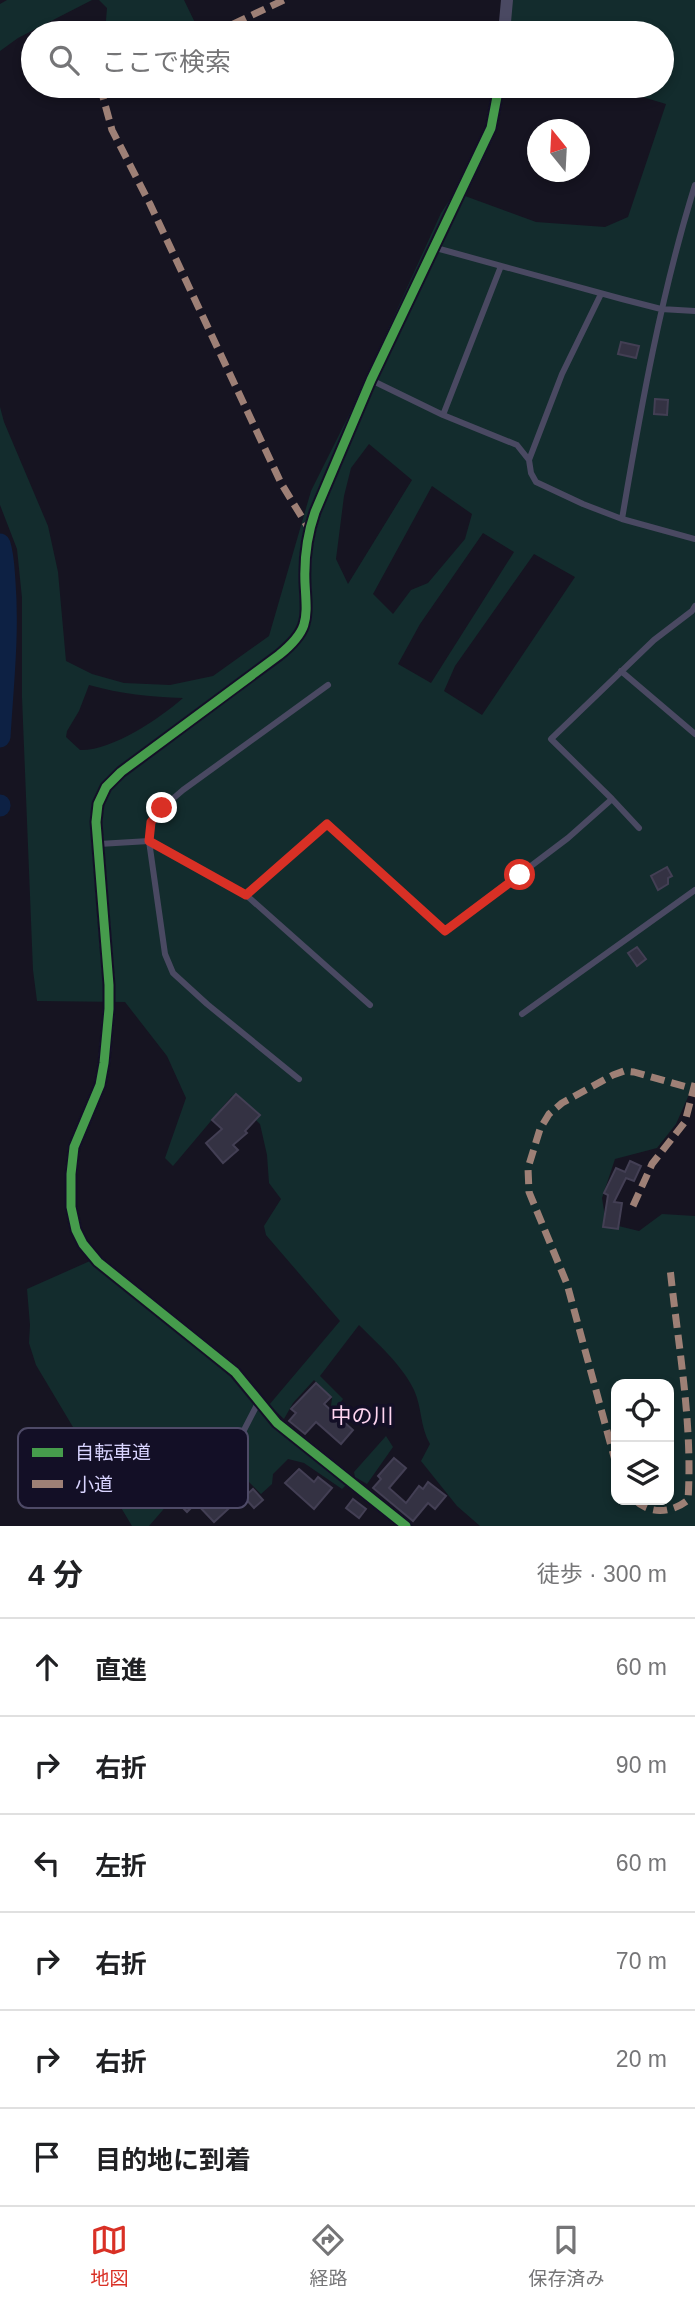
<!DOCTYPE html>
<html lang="ja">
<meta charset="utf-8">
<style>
body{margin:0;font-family:Helvetica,"Noto Sans JP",sans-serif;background:#f2f2f2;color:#202124}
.controls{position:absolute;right:21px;bottom:21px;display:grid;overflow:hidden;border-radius:14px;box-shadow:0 4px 10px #0003}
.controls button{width:63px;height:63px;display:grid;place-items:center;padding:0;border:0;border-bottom:2px solid #e0e0e0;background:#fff;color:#202124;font:35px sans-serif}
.compass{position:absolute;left:527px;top:119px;width:63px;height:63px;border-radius:50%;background:#fff;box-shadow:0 4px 10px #0003;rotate:342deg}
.stop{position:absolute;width:21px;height:21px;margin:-16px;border:5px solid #d93025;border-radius:50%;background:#fff}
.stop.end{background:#d93025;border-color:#fff;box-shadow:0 2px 7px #0008}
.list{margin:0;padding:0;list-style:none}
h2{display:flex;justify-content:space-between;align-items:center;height:91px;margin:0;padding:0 28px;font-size:30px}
h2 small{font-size:23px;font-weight:400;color:#757577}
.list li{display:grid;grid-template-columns:46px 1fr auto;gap:21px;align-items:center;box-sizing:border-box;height:98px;padding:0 28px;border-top:2px solid #e0e0e0}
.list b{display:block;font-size:26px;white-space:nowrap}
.list em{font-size:23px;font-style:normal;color:#757577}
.icon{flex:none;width:38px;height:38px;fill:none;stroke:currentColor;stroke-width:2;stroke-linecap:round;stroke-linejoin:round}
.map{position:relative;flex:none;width:695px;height:1526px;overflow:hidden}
.search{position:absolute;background:#fff;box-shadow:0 4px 10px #0003;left:21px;right:21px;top:21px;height:77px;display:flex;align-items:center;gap:18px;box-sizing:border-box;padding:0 24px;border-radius:38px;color:#757577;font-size:26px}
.sheet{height:679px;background:#fff}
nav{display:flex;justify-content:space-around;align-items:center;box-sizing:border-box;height:98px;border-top:2px solid #e0e0e0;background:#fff;font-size:19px;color:#757577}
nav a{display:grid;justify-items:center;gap:4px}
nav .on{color:#d93025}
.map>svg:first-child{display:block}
</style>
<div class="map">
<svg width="695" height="1526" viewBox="0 0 695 1526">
<rect width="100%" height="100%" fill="#161421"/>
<path fill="#132c2d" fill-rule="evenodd" d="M7,0H92L18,38L0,51V4Z
M99,0H184L200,33H105L107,8Z
M511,0H695V1081L676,1124L657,1148L615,1159L602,1198L606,1223L639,1231L662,1214L695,1216V1526H480L457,1506L421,1461L430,1444C420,1427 422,1407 414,1390C402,1365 378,1344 359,1325L320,1376L343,1399L335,1410L331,1406L332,1398L314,1380L293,1403L284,1419L269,1405L340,1321L266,1235L264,1226L281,1199L269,1183L267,1155L260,1124L232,1096L173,1166L165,1158L186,1098L167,1056L125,1002L37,1001L33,970L22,697V598L17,549L0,505V407L4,422L48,526L58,572L66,661L92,674L124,683L170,685L213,676L269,636L311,491L349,415L441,213L449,201L465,196L536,222L605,227L628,217L666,104L606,86H662V33H550L548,30H509ZM369,444L412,480L348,584L336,559L344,496L351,468ZM432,486L472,514L465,539L428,583L411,590L393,614L373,594ZM483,533L514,552L431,683L398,664L420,624ZM534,554L575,577L482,715L444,691L455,666ZM89,685C121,694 150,697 183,698C159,719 112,751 80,750L66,737L67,731L79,711ZM616,1384H669V1500H616Z
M90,1261L231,1377L258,1406L346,1485L342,1489L304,1463L288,1459L273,1474L272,1484L261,1494L248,1481L243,1464L230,1452L221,1470L206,1487L175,1496L149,1526H132L36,1365L29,1343L30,1325L27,1289Z
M386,1436L393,1447L367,1484L355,1477L354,1472Z"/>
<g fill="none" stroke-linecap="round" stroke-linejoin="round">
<path stroke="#0d2144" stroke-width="21" d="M0,544C4,557 4,569 5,582C9,634 3,686 0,737
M0,805V806"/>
</g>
<path fill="#343243" stroke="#433f54" stroke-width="2" d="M621,342L639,346L636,358L618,354Z
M655,399L668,400L667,415L654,414Z
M667,867L672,876L668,878V884L658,890L651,876Z
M637,947L646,959L637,966L628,953Z
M236,1094L260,1115L245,1131L247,1133L233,1145L238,1150L223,1163L206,1143L222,1129L212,1120Z
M630,1161L641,1166L634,1181L626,1178L614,1202L622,1203L618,1229L603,1227L608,1195L604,1193L616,1168L625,1172Z
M316,1383L331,1397L324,1404L353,1430L341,1444L316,1422L305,1434L289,1421L296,1413L291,1409Z
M394,1458L406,1468L389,1488L406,1503L419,1486L423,1489L428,1482L446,1496L435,1509L428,1503L413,1521L373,1488L381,1479L378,1476Z
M299,1469L314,1482L318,1477L332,1488L314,1509L285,1483Z
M195,1487L206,1498L216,1489L220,1494L227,1487L238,1500L214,1522L196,1503L187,1512L178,1503Z
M253,1489L263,1500L254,1508L244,1497Z
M353,1499L366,1509L359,1518L346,1508Z"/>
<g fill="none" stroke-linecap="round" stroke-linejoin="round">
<path stroke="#4a4962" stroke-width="6" d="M436,248L622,299L661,309L695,311
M371,380L443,415L517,445L529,460L531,473L536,482L583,504L622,519L695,539
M443,415L501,266
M529,460L562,374L601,294
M622,519C641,407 661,294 695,185
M621,671L695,734
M612,799L639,828
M99,844L149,841L246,895L327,824L445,931L568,838L612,799L551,739L654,640L692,611L695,606
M246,895L370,1005
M522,1014L695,890
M299,1079L207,1004L173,973L165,954L149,841L151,822L162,808L183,790L328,685
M225,1478L243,1432L259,1401"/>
<path stroke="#4a4962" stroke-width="12" d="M504,33L507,0
M406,1526L277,1423L235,1372L98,1262L83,1244L76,1230L71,1207V1174L74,1147L100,1085L104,1063L109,1009V985L96,822L98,804L106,787L121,772L279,655C310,630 307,619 305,583C304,559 307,535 315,512L371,380L491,128L499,86"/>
<path stroke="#9e8076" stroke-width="7" stroke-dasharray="14 7" stroke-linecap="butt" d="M214,33L284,0
M100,86L112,130L150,204L281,483L309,529
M633,1206L652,1164L685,1122L695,1083
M616,1464L567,1284L529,1192L528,1168L540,1129L549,1114L562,1103L613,1075L624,1071L634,1072L694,1089
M635,1500C650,1515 672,1513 688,1500C693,1423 678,1345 670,1268"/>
<g stroke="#130f26" stroke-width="13">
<path id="cycleway" d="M406,1526L277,1423L235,1372L98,1262L83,1244L76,1230L71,1207V1174L74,1147L100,1085L104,1063L109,1009V985L96,822L98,804L106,787L121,772L279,655C310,630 307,619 305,583C304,559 307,535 315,512L371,380L491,128L499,86"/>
</g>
<use href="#cycleway" stroke="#469c4c" stroke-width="9"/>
</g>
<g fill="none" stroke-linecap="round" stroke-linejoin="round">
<path stroke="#d93025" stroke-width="9" d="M162,808L151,822L149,841L246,895L327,824L445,931L520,875"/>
</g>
<g text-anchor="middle" stroke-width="7" stroke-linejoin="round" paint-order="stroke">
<g font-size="21" fill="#ffd6f0" stroke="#130f26">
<text x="362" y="1423">中の川</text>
</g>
</g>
<rect x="18" y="1428" width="230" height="80" rx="10" fill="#130f26" stroke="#4e4a67" stroke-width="2"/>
<rect x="32" y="1448" width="31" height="9" fill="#469c4c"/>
<rect x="32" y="1480" width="31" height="8" fill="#9e8076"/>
<g font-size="19" fill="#d9d4ff">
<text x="75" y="1459">自転車道</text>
<text x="75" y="1491">小道</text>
</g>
</svg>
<div class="controls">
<button><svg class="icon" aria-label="locate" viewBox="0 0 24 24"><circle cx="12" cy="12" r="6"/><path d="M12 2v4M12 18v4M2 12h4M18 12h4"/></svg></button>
<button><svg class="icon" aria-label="layers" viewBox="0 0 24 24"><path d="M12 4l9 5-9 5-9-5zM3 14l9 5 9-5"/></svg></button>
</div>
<svg class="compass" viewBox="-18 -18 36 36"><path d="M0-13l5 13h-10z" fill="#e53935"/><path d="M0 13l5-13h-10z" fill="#757577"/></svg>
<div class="stop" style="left:520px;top:875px"></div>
<div class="stop end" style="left:162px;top:808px"></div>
<div class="search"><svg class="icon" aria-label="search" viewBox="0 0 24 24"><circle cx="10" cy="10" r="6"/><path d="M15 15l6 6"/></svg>ここで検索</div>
</div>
<section class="sheet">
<h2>4 分<small>徒歩 · 300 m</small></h2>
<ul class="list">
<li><svg class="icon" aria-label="ahead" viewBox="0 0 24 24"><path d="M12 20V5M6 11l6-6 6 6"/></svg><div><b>直進</b></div><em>60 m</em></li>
<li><svg class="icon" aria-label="right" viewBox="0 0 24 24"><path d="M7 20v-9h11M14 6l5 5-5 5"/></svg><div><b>右折</b></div><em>90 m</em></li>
<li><svg class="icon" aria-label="left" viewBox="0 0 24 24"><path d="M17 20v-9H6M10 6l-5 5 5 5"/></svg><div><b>左折</b></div><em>60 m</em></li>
<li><svg class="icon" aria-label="right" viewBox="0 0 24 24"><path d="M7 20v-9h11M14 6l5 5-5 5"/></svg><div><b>右折</b></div><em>70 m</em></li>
<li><svg class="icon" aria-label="right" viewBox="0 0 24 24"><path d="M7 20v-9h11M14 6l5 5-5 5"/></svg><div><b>右折</b></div><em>20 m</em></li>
<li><svg class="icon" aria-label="arrive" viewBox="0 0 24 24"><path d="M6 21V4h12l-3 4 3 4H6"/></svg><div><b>目的地に到着</b></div></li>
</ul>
</section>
<nav>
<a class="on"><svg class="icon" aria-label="map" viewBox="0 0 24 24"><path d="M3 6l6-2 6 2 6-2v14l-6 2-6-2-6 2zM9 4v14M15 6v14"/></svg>地図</a>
<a><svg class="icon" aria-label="directions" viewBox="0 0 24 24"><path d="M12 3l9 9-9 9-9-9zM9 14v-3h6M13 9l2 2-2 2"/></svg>経路</a>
<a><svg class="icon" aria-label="saved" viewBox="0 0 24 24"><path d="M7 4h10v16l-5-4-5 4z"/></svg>保存済み</a>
</nav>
